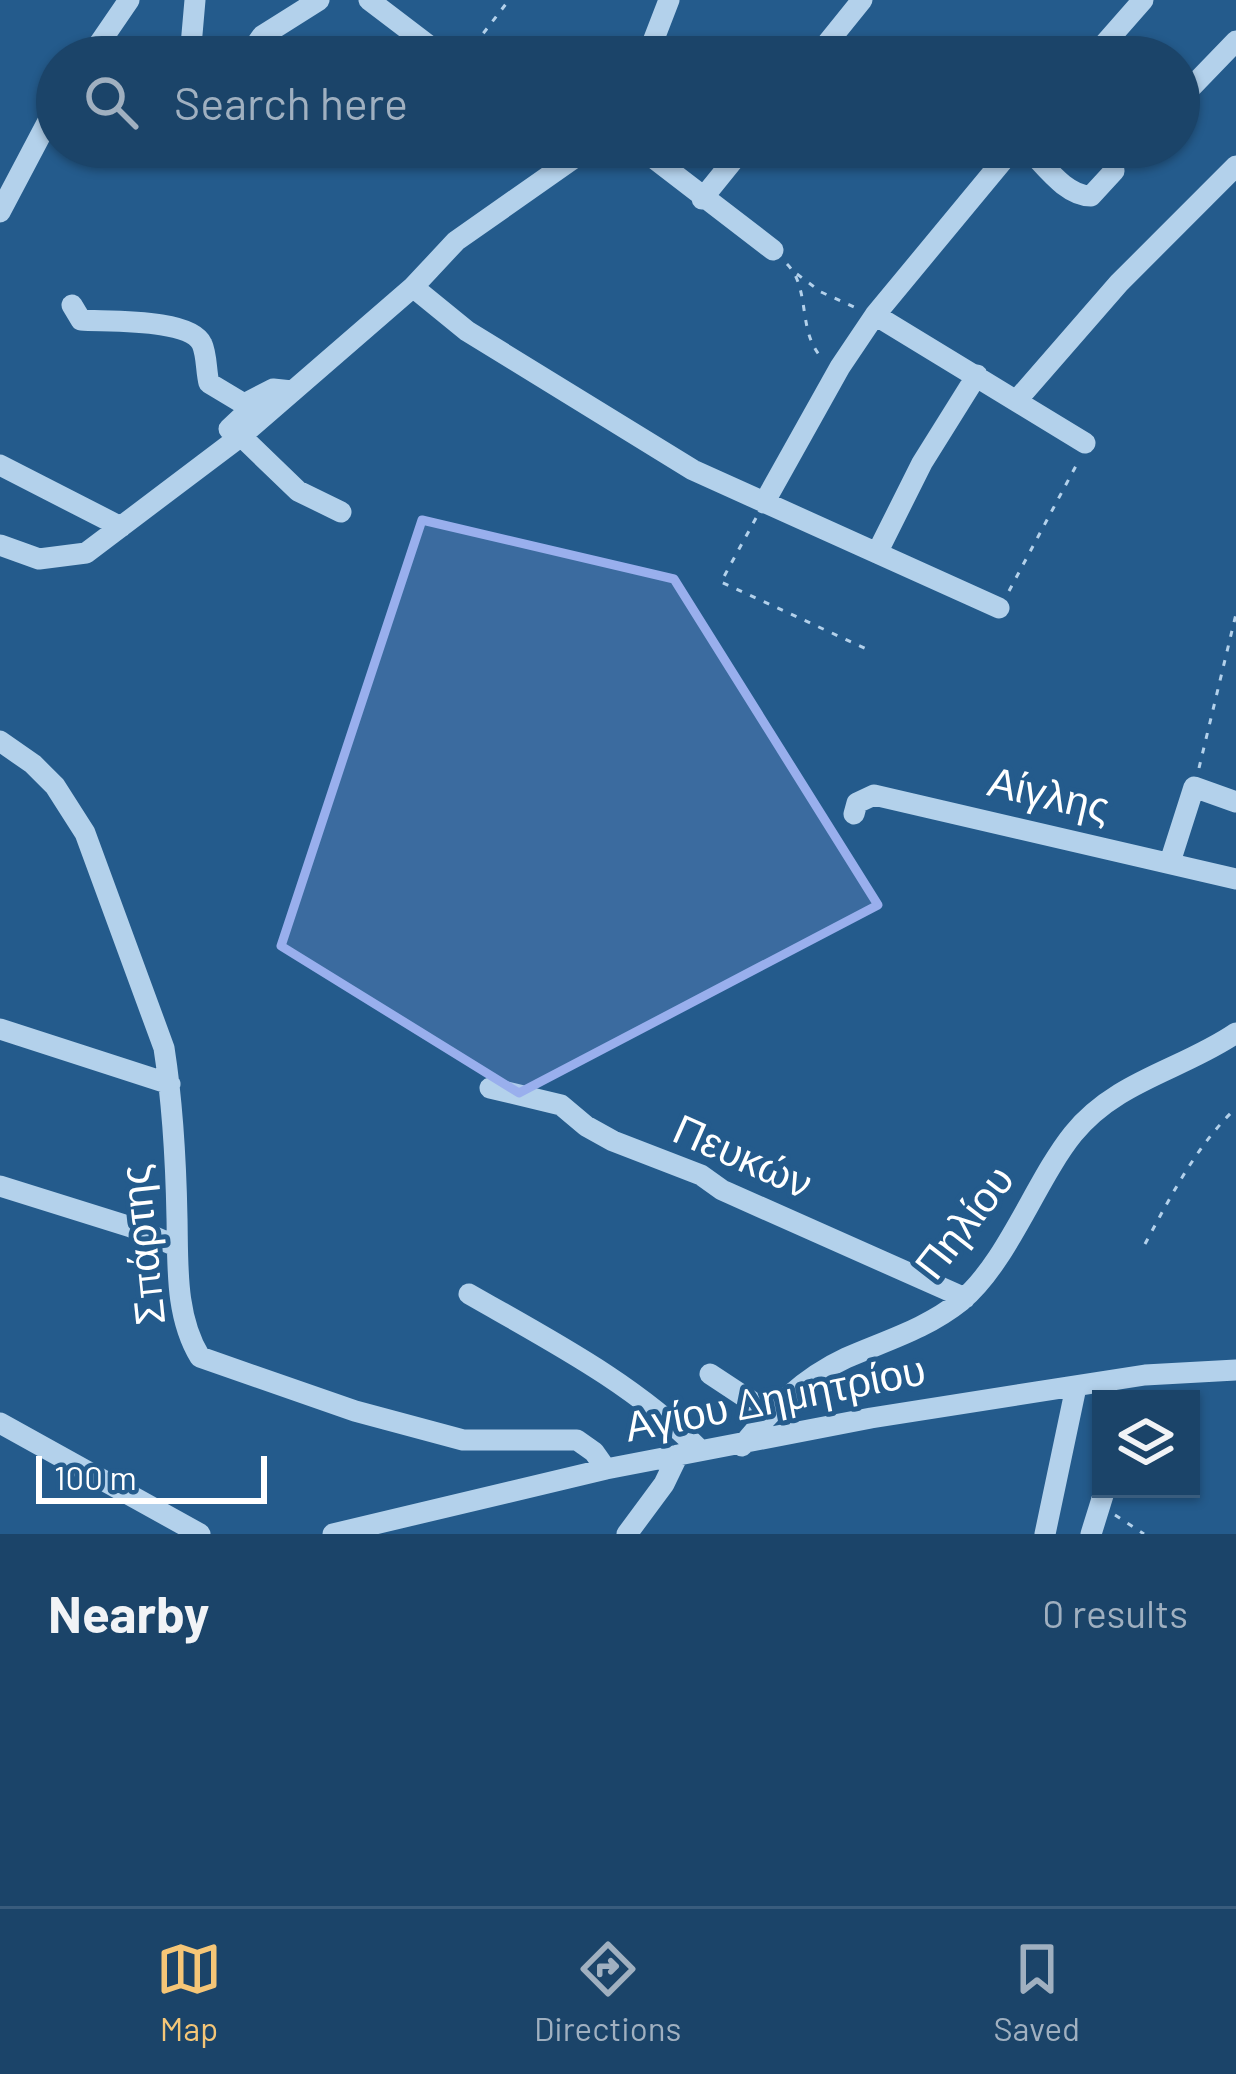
<!DOCTYPE html>
<meta charset="utf-8">
<style>
body{margin:0;font-family:Barlow,sans-serif;background:#284e71;color:#f1f3f6}
.controls{position:absolute;right:36px;bottom:36px;display:grid;overflow:hidden;border-radius:0px;box-shadow:0 3px 9px #0004}
.controls button{width:108px;height:108px;display:grid;place-items:center;padding:0;border:0;border-bottom:3px solid #395c7d;background:#1b4469;color:#f1f3f6;font:60px sans-serif}
.scale{position:absolute;left:36px;bottom:30px;width:231px;box-sizing:border-box;padding-left:12px;border:6px solid #fff;border-top:0;font-size:33px;line-height:42px;white-space:nowrap;color:#fff;-webkit-text-stroke:9px #245b8c;paint-order:stroke}
.list{margin:0;padding:0;list-style:none}
h2{display:flex;justify-content:space-between;align-items:center;height:156px;margin:0;padding:0 48px;font-size:51px}
h2 small{font-size:39px;font-weight:400;color:#a0b0c0}
.icon{flex:none;width:66px;height:66px;fill:none;stroke:currentColor;stroke-width:2;stroke-linecap:round;stroke-linejoin:round}
.map{position:relative;flex:none;width:1236px;height:1534px;overflow:hidden}
.search{position:absolute;background:#1b4469;box-shadow:0 3px 9px #0004;left:36px;right:36px;top:36px;height:132px;display:flex;align-items:center;gap:30px;box-sizing:border-box;padding:0 42px;border-radius:66px;color:#a0b0c0;font-size:45px}
.sheet{height:372px;background:#1b4469}
nav{display:flex;justify-content:space-around;align-items:center;box-sizing:border-box;height:168px;border-top:3px solid #395c7d;background:#1b4469;font-size:33px;color:#a0b0c0}
nav a{display:grid;justify-items:center;gap:6px}
nav .on{color:#f5c677}
.map>svg:first-child{display:block}
</style>
<div class="map">
<svg width="1236" height="1534" viewBox="0 0 1236 1534">
<rect width="100%" height="100%" fill="#245b8c"/>
<g fill="none" stroke-linecap="round" stroke-linejoin="round">
<path stroke="#b3d1eb" stroke-width="3" stroke-dasharray="6 9" stroke-linecap="butt" d="M465,57L509,0
M787,264C811,288 797,332 822,358
M797,274L821,292L856,308
M756,518L721,582L871,651
M1009,591L1078,462
M1199,768L1236,614
M1145,1244C1171,1196 1196,1146 1236,1108
M1115,1515L1144,1534"/>
<path stroke="#b3d1eb" stroke-width="21" d="M369,0L444,57
M90,57L129,0
M190,57L195,0
M247,57L262,36L319,0
M647,57L669,0
M816,57L862,0
M1093,57L1143,0
M1179,100L1236,41
M639,147L773,250
M1026,147C1044,164 1065,196 1091,196L1114,171L1110,147
M702,199L744,147
M0,212L57,104
M413,287L467,331L693,470L999,608
M72,305L81,320C107,322 191,318 202,344C207,355 206,372 209,383L244,404L246,413L229,429
M875,315L1085,443
M1017,400L1119,283L1236,166
M244,404L273,389L292,391
M241,436L298,491L341,512
M0,465L121,527
M764,503L840,367L875,315L1014,147
M0,545L39,559L86,553L241,436L413,287L456,241L590,147
M877,553L922,463L977,375
M0,741L33,764L55,786L85,833L164,1048C172,1099 176,1166 177,1218C178,1265 175,1316 200,1357L355,1411L463,1440H577L594,1452L606,1469
M854,814L857,803L874,795L1236,879
M1170,862L1194,787L1236,802
M0,1029L170,1084
M490,1088L561,1105L586,1126L613,1141L701,1175L722,1190L965,1298
M0,1186L131,1227L176,1246
M469,1294C551,1341 633,1383 700,1450
M710,1374L769,1413
M0,1423L200,1534
M742,1446C771,1410 803,1378 846,1358C887,1340 926,1329 961,1301C1007,1263 1036,1180 1073,1134C1117,1080 1182,1070 1236,1033
M333,1534L606,1469L871,1418L1145,1375L1236,1370
M627,1534L664,1484L678,1455
M1045,1534L1076,1387
M1091,1534L1105,1489"/>
</g>
<path fill="#99afed" fill-opacity="0.2" stroke="#99afed" stroke-width="9" stroke-linejoin="round" d="M422,520L674,579L878,905L519,1093L281,946Z"/>
<g text-anchor="middle" stroke-width="10" stroke-linejoin="round" paint-order="stroke">
<g font-size="42" fill="#fff" stroke="#245b8c">
<text transform="translate(1049 794) rotate(13)" y="15">Αίγλης</text>
<text transform="translate(743 1156) rotate(24)" y="15">Πευκών</text>
<text transform="translate(964 1222) rotate(-52)" y="15">Πηλίου</text>
<text transform="translate(142 1245) rotate(-96)" y="15">Σπάρτης</text>
<text transform="translate(775 1398) rotate(-11)" y="15">Αγίου Δημητρίου</text>
</g>
</g>
</svg>
<div class="controls">
<button><svg class="icon" aria-label="layers" viewBox="0 0 24 24"><path d="M12 4l9 5-9 5-9-5zM3 14l9 5 9-5"/></svg></button>
</div>
<div class="scale">100 m</div>
<div class="search"><svg class="icon" aria-label="search" viewBox="0 0 24 24"><circle cx="10" cy="10" r="6"/><path d="M15 15l6 6"/></svg>Search here</div>
</div>
<section class="sheet">
<h2>Nearby<small>0 results</small></h2>
<ul class="list">
</ul>
</section>
<nav>
<a class="on"><svg class="icon" aria-label="map" viewBox="0 0 24 24"><path d="M3 6l6-2 6 2 6-2v14l-6 2-6-2-6 2zM9 4v14M15 6v14"/></svg>Map</a>
<a><svg class="icon" aria-label="directions" viewBox="0 0 24 24"><path d="M12 3l9 9-9 9-9-9zM9 14v-3h6M13 9l2 2-2 2"/></svg>Directions</a>
<a><svg class="icon" aria-label="saved" viewBox="0 0 24 24"><path d="M7 4h10v16l-5-4-5 4z"/></svg>Saved</a>
</nav>
